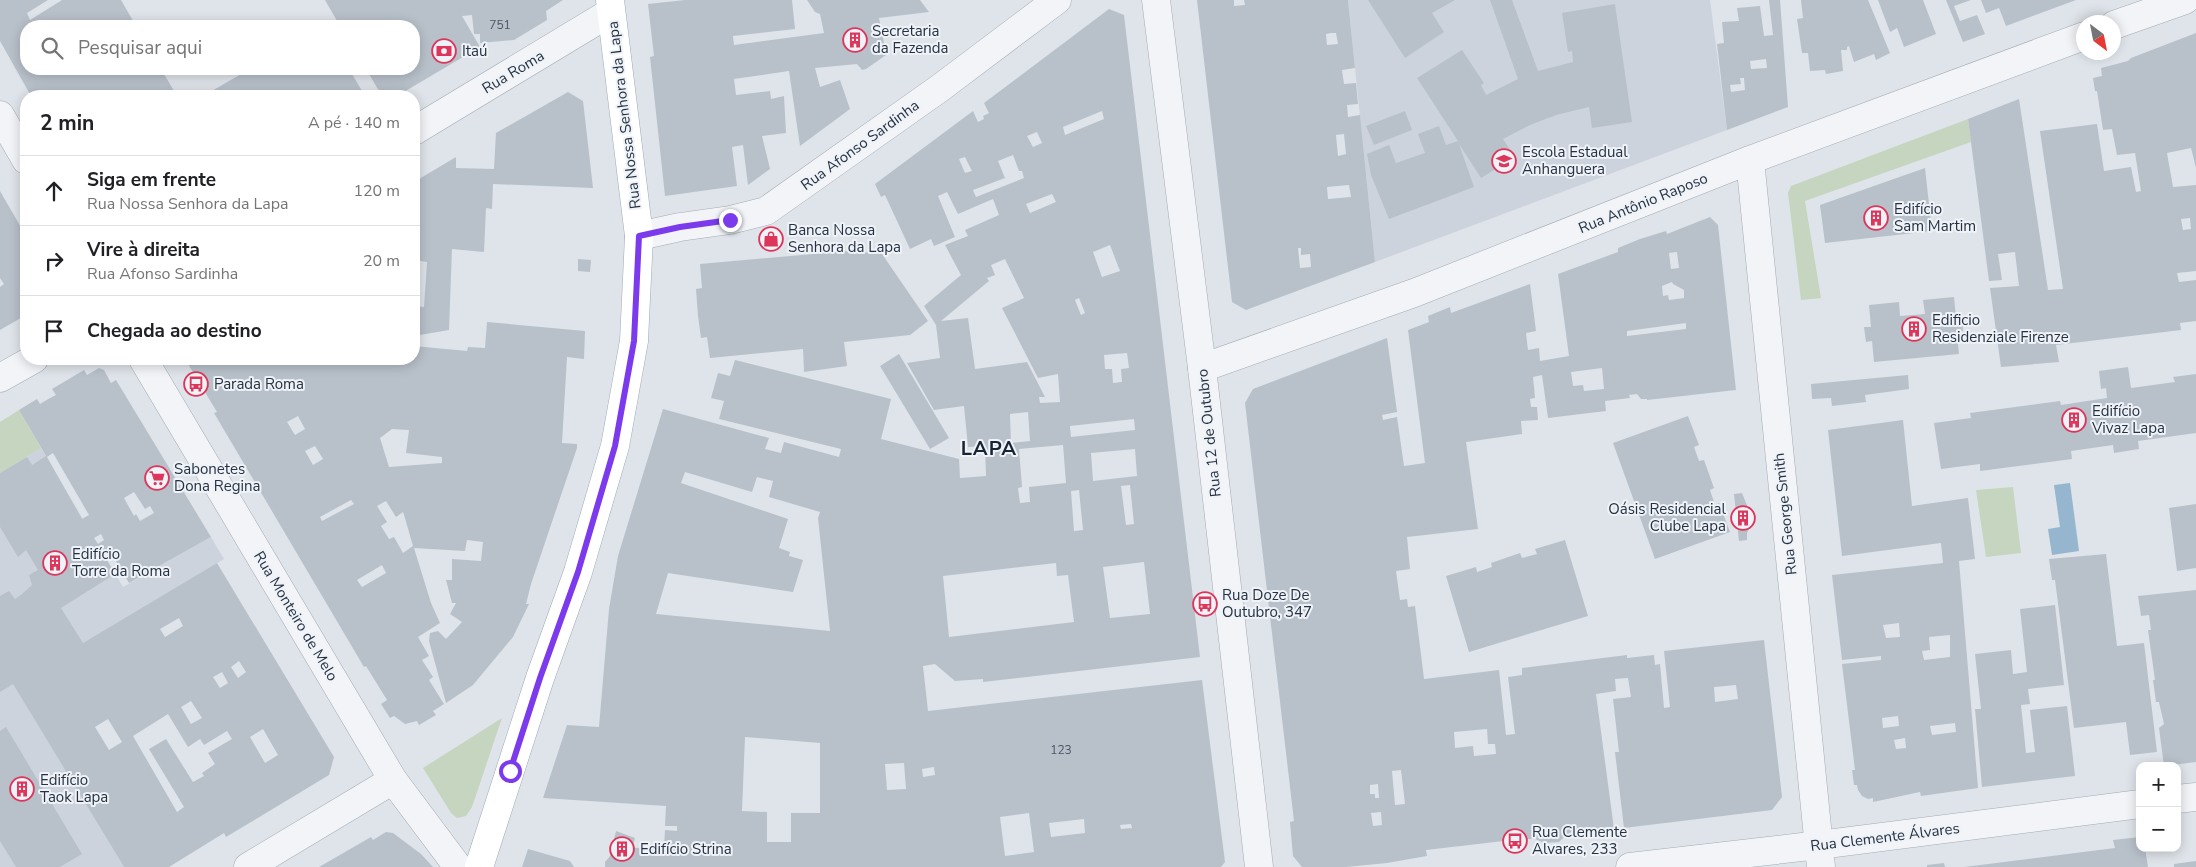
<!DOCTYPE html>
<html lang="pt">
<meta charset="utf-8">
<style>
body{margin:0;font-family:"Nunito Sans",sans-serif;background:#f6f6f6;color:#202124}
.controls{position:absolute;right:15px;bottom:15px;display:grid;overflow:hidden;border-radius:10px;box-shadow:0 2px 12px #0003}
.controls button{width:45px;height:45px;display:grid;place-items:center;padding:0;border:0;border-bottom:1px solid #e0e0e0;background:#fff;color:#202124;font:25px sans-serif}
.compass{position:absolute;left:2076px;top:15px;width:45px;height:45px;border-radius:50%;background:#fff;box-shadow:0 2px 12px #0003;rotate:148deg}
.stop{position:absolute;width:15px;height:15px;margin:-11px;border:4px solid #7c3aed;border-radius:50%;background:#fff}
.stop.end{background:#7c3aed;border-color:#fff;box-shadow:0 1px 5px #0008}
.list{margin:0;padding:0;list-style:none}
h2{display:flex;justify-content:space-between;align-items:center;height:65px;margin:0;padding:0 20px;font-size:21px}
h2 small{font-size:16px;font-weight:400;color:#757577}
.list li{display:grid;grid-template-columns:32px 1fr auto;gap:15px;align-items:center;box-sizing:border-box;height:70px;padding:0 20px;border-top:1px solid #e0e0e0}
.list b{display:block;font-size:19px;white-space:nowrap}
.list p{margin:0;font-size:16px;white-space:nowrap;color:#757577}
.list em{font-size:16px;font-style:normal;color:#757577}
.icon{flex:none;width:28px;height:28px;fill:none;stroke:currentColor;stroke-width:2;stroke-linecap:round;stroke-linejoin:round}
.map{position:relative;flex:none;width:2196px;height:867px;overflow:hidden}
.search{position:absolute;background:#fff;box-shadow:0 2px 12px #0003;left:20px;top:20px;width:400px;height:55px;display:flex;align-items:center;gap:12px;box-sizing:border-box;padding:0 18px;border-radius:20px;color:#757577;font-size:19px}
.panel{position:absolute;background:#fff;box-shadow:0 2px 12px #0003;left:20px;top:90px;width:400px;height:275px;border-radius:20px}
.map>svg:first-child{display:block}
</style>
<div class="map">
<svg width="2196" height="867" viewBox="0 0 2196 867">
<rect width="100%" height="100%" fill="#dfe4ea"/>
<path fill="#cdd3dc" d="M1348,0H1710L1727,130L1375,262Z
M41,448L123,587L211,537L224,559L14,685L124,867H0V473Z"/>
<path fill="#c6d5bf" d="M1968,119L1971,142L1805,201L1821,298L1801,300L1788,193L1791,186Z
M19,410L41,448L0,473V422Z
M2013,487L2021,553L1986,557L1976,490Z
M502,718L472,807L466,816L457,818L451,813L423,768Z"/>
<path fill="#96b5ce" d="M2070,483L2079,551L2052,555L2048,529L2060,527L2054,485Z"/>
<path fill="#b8c0ca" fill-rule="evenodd" d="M0,0H48L27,13L30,20L62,0H121L136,26H26V69H161L177,96H31L0,41Z
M325,0H563L546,11L547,20L514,40L480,43V34H474L472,15L462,16L480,47L397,96H382L366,69H414V26H340Z
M685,0H792L795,29L733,36L734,45L824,33L820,14L815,12L807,0H920L929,12L879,18L885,48L882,51L886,55L866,69L862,70L857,64L815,68L820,87L840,80L850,109L800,146L789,71L734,79L736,95L770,91L771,99L784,96L786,133L762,136L770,169L748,185L743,145L732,147L737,186L665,196L650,57L654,56L648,4Z
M1197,0H1234V6L1245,5L1244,0H1348L1355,68L1342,70L1344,84L1356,83L1358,104L1347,105L1348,117L1360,115L1375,262L1246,310L1232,302ZM1331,33H1336L1338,44L1327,45L1326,34ZM1344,134L1346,154L1338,156L1336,135ZM1349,185L1351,197L1328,199L1327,187ZM1298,248H1301V255L1310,254L1311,267L1300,268Z
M1368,0H1455L1432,13L1444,32L1405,58Z
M1490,0H1512L1538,71L1573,62L1572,51L1568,52L1562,13L1615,4L1632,122L1592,128L1589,107L1556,115L1530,125L1503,139L1515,157L1481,178L1459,144L1474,187L1389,219L1371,175L1367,154L1389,145L1396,163L1425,153L1418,134L1439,126L1446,145L1458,141L1417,78L1462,50L1484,83L1481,85L1486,95L1518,79Z
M1769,0H1780L1788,107L1727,130L1717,44L1724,43L1722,22L1739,21L1737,8L1760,6L1764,36L1773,35ZM1766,59L1767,68L1751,69L1750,61ZM1740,78H1744L1745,90L1731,92L1730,85L1741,84Z
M1801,0H1868L1890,53L1876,60L1874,54L1854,62L1849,46L1847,47V50H1841L1843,71L1826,74L1825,70L1810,71L1808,53H1802L1797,19L1803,18Z
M1878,0H1923L1936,34L1904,47L1897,28L1890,32Z
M1946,0H1971L1954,6L1960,21L1977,15L1985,34L1963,42Z
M1981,0H2076L2006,26L1999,8L1986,13Z
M1109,9L1124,15L1200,657L983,682V679L955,681L935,664L923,666L928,711L1202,680L1225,862L1221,867H605V862L610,856L616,831L635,838L632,848L664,847L665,830L677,831V826H665L666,806L543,798L567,725L599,727L609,609L618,556L663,409L769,438L765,449L781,453L784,442L839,457L841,449L719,419L724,401L711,398L718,373L730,376L735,360L891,399L881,439L959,459L960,478L986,476L985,446L968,447L964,406L934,410L907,363L940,358L936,325L924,306L961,275L945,245L968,236L965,230L999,215L993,199L958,214L947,192L938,196L955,237L934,246L931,239L910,249L885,195L881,197L875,184L973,111L978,122L984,119L983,116L989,113L984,103ZM1102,111L1104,119L1065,135L1063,127ZM1037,132L1042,143L1033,147L1027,136ZM1013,155L1019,171H1022L1024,178L976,197L973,190L1005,178L998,161ZM965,157L972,171L965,173L959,159ZM1052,194L1056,202L1030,213L1026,204ZM1110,245L1120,271L1102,277L1093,252ZM1005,259L1024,298L1002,308L1038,378L1058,374L1060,402L1040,403L1039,397H1045L1027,362L975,369L968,318L941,321L989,281L987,278L995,275L991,265ZM1079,298L1085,313L1081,315L1075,300ZM1127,353L1129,368L1121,369L1122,382L1113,383L1112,369H1105L1104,355ZM1028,412L1030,441L1011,443L1010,414ZM1134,419L1135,430L1071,437L1070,426ZM1063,445L1066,483L1029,487L1030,502L1020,503L1018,488L1022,487L1019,449ZM1135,449L1137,476L1093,481L1091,453ZM685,472L752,492L757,477L773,481L769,497L820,512L818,518L830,631L656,614L668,573L793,592L803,560L789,556L790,552L779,548L788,519L681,483ZM1130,485L1134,524L1126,525L1121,486ZM1079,490L1083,530L1074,531L1071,491ZM1144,562L1150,614L1110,618L1103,567ZM1056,563L1057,576L1068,575L1074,622L949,637L943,576ZM745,737L820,743V813H791V842H767V812L742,811ZM904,763L906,789L887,790L885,764ZM934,767L935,775L923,777L922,769ZM1029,813L1034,852L1005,856L1000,817ZM1084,819L1085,833L1051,837L1049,823ZM1131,824L1132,828L1121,829L1120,825Z
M2196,33V168L2191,148L2167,153L2173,187L2196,185V271L2177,273L2179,282L2196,280V321L2180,323L2181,330L2056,345L2059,362L2001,367L1990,288L2019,286L2015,252L1998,254L2002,280L1989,281L1968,119L2019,99L2048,290L2063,289L2040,131L2097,124L2104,171L2131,167L2136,192L2141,191L2135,153L2117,155L2112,129L2103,130L2097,91H2095L2093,78L2102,76L2101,68L2128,61L2131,58ZM2190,218L2191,229L2183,230L2181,219Z
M250,69H349L365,96H203Z
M568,92L583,101L593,188L493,184L492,209L486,208L484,252L452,249L449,330L414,336V306L424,307L427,262L414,260V182L456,157V168L494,169L496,133Z
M1405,111L1412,130L1374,145L1366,126Z
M1925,168L1932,231L1825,243L1820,205Z
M0,191L26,236V315L0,330V287L4,284L0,278Z
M1710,217L1718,225L1736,390L1647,400V399H1641L1637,394L1629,395L1630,398L1605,401L1606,411L1548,418L1542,375L1533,377L1535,398L1530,399L1531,407H1537L1538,420L1521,421L1522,434L1466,442L1478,529L1407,537L1410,569L1396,571L1400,600L1407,599L1408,607L1415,606L1424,679L1499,670L1506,735L1515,734L1508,677L1522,675V668L1627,655V658L1654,655L1655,665L1660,664L1664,708L1670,707L1664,651L1764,640L1782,797L1772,810L1624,828L1615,752H1619L1613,699L1631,697L1628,678L1615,679L1616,691L1596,694L1614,829L1566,835L1559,842L1544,843L1535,839H1521L1426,850L1427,856L1387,863L1346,867H1302L1293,856L1290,822L1294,821L1245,403L1253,389L1387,338L1397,412L1382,415L1383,420L1397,417L1404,466L1425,463L1408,330L1429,322L1428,316L1450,307L1451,313L1530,284L1536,331L1526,333L1528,350L1539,348L1540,361L1569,356L1558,274L1618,252V248L1640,239L1666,231L1667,234ZM1677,252L1679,268L1671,269L1669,253ZM1672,282L1673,284L1684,290V298L1669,300L1668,295L1663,296L1662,286ZM1686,323V329L1627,336V331ZM1602,368L1604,389L1584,391L1583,385L1573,386L1571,372ZM1736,685L1738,699L1715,702L1714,687ZM1487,729L1488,744H1495L1496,754L1474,756L1473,746L1455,748L1454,732ZM1401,770L1405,804L1395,805L1392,771ZM1378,784L1379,798H1375V794H1370V785ZM1381,812L1382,825L1373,826L1371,813Z
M859,250V253L880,251L928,321L910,335L844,342L847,366L804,372L803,349L710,358L707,337L701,338L698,316L696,289L702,288L700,264Z
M578,259L591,260L590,272L578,271Z
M1954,297L1956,318L1962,317L1963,331L1957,332L1959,354L1874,362L1872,341L1866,342L1864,327H1871L1869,305L1899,302L1900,316L1925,314L1923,300Z
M487,322L585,331L584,359L567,357L562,443L577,444V448L531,584L526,604H529L513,637L473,685L446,703L429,641L430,633L438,631L446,639L462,622L450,614L456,603H452L446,580H452V559L481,561L483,542L467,540L465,551L414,548L431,603L440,623L418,637L429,656L422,660L433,677L429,680L444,704L433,711L436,715L419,725L417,721L405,724L394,716L390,718L381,704L387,700L366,666L364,667L214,413L217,412L185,359H414V346L467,351L468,347L485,348ZM298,416L305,429L295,435L287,422ZM392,429L409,430L406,453L442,457V463L389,467L380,438ZM315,446L323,459L313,465L305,451ZM351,500L354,504L322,521L320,517ZM386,501L396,517L403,512L404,515L413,546L403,553L394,537L389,539L381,526L387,522L377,506ZM382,565L386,573L362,587L357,580Z
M899,354L949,438L930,449L880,366Z
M2128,367L2131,388L2175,382L2173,377L2196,374V433L2138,441L2139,449L2114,453L2113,445L2071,451L2072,459L1980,471V464L1941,469L1934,423L1971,418L1970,413L2060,401L2061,405L2107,398L2106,388L2101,389L2099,371Z
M99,368L104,370L111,383L116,380L211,537L129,583L110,551L104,555L115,574L61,608L83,643L217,563L334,757L329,775L226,837L224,833L169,867H124L13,684L0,692V596L9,591L15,599L22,594L32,585L29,575L38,570L26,550L18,557L0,527V473L27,457L32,465L46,456L19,410L37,399L40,404L50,398L56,395L52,389L84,370L87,375ZM53,453L89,515L82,519L47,457ZM134,492L145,509L150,506L154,513L140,521L136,514L134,516L124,498ZM101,534L104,540L98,544L94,538ZM179,618L183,626L165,637L160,629ZM239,661L246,672L238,678L231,667ZM222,672L228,683L220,688L213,677ZM191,701L202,718L191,724L181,707ZM168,714L188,747L200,739L204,745L227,731L232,739L208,753L215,764L202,773L204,776L193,782L166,739L149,749L184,807L177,812L133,736ZM108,719L122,742L109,750L95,727ZM263,729L278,755L265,763L250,737Z
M1908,375L1909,389L1865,395L1866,402L1832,406L1831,398L1812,399L1811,384Z
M1688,416L1699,445L1694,447L1699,461L1704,460L1714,488L1710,490L1715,505L1719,503L1730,532L1655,559L1613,443Z
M1903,420L1912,506L1968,498L1975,559L1959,561L1978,788L1921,796L1920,792L1873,802V798L1868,799L1862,796L1858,790L1857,785H1854L1852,770H1855L1842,664L1881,660V656L1842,660L1832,575L1943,563L1941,543L1842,556L1828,430ZM1899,623L1900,637L1886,638L1883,625ZM1950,635V657L1924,660L1922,651L1930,650L1929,637ZM1898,716L1899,726L1883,728L1882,718ZM1955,723L1956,732L1932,735L1930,726ZM1905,738L1906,748L1896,749L1894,740Z
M1742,493L1748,508L1750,527L1747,533V540L1739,541L1734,494Z
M2196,504V568L2177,571L2169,508Z
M1565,540L1588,616L1469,652L1446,576L1476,567L1477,572L1492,567L1491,563L1520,553L1522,558L1537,554L1535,549Z
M2106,554L2117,646L2144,643L2157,752L2130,755L2126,722L2074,728L2055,580H2052L2049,559Z
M2196,590V762L2164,766L2159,728L2164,724L2159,702H2156L2153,680H2155L2148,630H2151L2149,615L2141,616L2138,596Z
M2055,605L2064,685L2028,689L2030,704L2021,705L2026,753L2035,752L2030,710L2067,706L2075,776L1982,787L1975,709H1981L1975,654L2011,650L2013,674L2027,672L2020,609Z
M6,727L82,854L60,867H16L0,841V731Z
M386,832L393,833L421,854L433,867H319L371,837L373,840Z
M2140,837V848H2145L2148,867H1964L2115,848L2113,840Z
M528,849L570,861L574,867H522Z
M2196,861V867H2174V864Z
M1944,863L1945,867H1927V865Z"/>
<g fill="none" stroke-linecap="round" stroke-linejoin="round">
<g stroke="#a4abb5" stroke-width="29">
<path id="minor" d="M2114,25L2185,0
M1750,160L1821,867
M639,236L680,227L730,220L766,211L940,88L1057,0
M1202,368L1414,293L1750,160L2084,36
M2177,799L2196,797
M248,867L393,780
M1630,867L1819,845L2140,804"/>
</g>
<g stroke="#a4abb5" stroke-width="29">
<path id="tertiary" d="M1156,0L1202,368L1259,867
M0,115L26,160
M414,131L611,12
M143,359L393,780L458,867
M0,378L34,359"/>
</g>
<g stroke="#9da9b7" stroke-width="29">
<path id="primary" d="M479,867L540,678L578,572L615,446L634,341L639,236L610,0"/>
</g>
<use href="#minor" stroke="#f2f4f8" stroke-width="28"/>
<use href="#tertiary" stroke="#f2f4f8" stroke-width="28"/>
<use href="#primary" stroke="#fff" stroke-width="28"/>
</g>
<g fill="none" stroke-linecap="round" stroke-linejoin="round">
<path stroke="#7c3aed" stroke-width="6" d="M510,771L540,678L578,572L615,446L634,341L639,236L680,227L730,220"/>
</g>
<defs>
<g id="building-ring" transform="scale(1.25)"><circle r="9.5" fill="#eff3f7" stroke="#dd365a" stroke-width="1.5"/><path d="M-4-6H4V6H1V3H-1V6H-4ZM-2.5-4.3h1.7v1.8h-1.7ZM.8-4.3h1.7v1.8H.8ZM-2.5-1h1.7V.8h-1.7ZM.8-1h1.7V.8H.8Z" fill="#dd365a"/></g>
<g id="bank-ring" transform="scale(1.25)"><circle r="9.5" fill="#eff3f7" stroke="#dd365a" stroke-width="1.5"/><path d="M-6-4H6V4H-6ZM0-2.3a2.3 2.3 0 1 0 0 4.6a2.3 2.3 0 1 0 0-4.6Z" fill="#dd365a"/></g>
<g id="school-ring" transform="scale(1.25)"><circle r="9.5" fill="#eff3f7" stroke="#dd365a" stroke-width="1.5"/><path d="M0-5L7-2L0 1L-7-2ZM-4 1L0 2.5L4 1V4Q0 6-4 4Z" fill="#dd365a"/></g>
<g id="shop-ring" transform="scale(1.25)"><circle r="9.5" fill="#eff3f7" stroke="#dd365a" stroke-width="1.5"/><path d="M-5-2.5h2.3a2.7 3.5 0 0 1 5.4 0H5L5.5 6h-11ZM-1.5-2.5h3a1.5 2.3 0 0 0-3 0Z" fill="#dd365a"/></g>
<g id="bus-ring" transform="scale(1.25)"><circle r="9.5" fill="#eff3f7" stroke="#dd365a" stroke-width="1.5"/><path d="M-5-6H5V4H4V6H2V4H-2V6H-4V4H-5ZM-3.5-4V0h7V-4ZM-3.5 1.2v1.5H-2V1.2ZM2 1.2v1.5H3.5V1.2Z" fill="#dd365a"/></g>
<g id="supermarket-ring" transform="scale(1.25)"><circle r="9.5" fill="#eff3f7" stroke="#dd365a" stroke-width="1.5"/><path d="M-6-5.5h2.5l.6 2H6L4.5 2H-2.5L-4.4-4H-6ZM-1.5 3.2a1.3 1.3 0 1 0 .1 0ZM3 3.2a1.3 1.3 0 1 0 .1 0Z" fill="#dd365a"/></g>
</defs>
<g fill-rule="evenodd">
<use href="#building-ring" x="855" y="40"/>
<use href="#bank-ring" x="444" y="51"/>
<use href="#school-ring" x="1504" y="161"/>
<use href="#building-ring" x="1876" y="218"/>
<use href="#shop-ring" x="771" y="239"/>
<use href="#building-ring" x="1914" y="329"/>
<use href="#bus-ring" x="196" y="384"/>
<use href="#building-ring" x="2074" y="420"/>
<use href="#supermarket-ring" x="157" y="478"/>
<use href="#building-ring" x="1743" y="518"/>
<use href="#building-ring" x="55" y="563"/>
<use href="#bus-ring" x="1205" y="604"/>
<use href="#building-ring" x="22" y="789"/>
<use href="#bus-ring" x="1515" y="841"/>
<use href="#building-ring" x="622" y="849"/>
</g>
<g text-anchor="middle" stroke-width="4" stroke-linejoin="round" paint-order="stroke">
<g font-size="12" fill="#4a5665">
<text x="500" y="29">751</text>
<text x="1061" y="754">123</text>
</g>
<g font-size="15" fill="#263243" stroke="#eff3f7" text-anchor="start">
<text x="872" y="36">Secretaria<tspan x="872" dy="17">da Fazenda</tspan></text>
<text x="462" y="56">Itaú</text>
<text x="1522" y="157">Escola Estadual<tspan x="1522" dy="17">Anhanguera</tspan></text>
<text x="1894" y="214">Edifício<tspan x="1894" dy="17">Sam Martim</tspan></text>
<text x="788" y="235">Banca Nossa<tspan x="788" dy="17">Senhora da Lapa</tspan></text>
<text x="1932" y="325">Edificio<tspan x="1932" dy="17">Residenziale Firenze</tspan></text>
<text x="214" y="389">Parada Roma</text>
<text x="2092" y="416">Edifício<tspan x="2092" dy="17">Vivaz Lapa</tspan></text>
<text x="174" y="474">Sabonetes<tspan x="174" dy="17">Dona Regina</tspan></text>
<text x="1726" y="514" text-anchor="end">Oásis Residencial<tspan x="1726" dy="17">Clube Lapa</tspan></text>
<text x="72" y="559">Edifício<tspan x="72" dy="17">Torre da Roma</tspan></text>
<text x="1222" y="600">Rua Doze De<tspan x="1222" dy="17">Outubro, 347</tspan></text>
<text x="40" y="785">Edifício<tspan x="40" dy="17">Taok Lapa</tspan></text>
<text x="1532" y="837">Rua Clemente<tspan x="1532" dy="17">Alvares, 233</tspan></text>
<text x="640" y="854">Edifício Strina</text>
</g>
<g font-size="15" fill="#263243" stroke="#eff3f7">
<text transform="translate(513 72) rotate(-31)" y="5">Rua Roma</text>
<text transform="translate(624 115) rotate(-97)" y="5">Rua Nossa Senhora da Lapa</text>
<text transform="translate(860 145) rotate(-36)" y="5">Rua Afonso Sardinha</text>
<text transform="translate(1643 203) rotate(-22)" y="5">Rua Antônio Raposo</text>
<text transform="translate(1209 433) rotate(-96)" y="5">Rua 12 de Outubro</text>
<text transform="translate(1785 514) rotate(-96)" y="5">Rua George Smith</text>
<text transform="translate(296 616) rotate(59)" y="5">Rua Monteiro de Melo</text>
<text transform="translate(1885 837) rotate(-7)" y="5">Rua Clemente Álvares</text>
</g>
<g font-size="20" font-weight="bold" letter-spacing="1" fill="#182333" stroke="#eff3f7">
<text x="989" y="455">LAPA</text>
</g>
</g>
</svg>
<div class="controls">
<button>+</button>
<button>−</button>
</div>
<svg class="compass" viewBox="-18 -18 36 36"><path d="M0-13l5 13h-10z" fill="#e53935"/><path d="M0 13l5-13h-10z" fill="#757577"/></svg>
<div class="stop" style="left:510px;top:771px"></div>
<div class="stop end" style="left:730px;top:220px"></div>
<div class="search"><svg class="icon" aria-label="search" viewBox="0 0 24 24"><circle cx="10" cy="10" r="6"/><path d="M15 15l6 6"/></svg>Pesquisar aqui</div>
<section class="panel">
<h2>2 min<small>A pé · 140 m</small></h2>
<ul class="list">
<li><svg class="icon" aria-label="ahead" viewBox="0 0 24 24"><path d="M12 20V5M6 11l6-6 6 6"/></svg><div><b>Siga em frente</b><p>Rua Nossa Senhora da Lapa</p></div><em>120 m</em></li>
<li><svg class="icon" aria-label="right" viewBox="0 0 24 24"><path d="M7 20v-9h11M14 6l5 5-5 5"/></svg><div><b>Vire à direita</b><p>Rua Afonso Sardinha</p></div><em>20 m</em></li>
<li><svg class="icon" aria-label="arrive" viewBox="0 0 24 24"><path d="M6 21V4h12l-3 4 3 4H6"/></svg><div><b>Chegada ao destino</b></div></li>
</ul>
</section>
</div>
